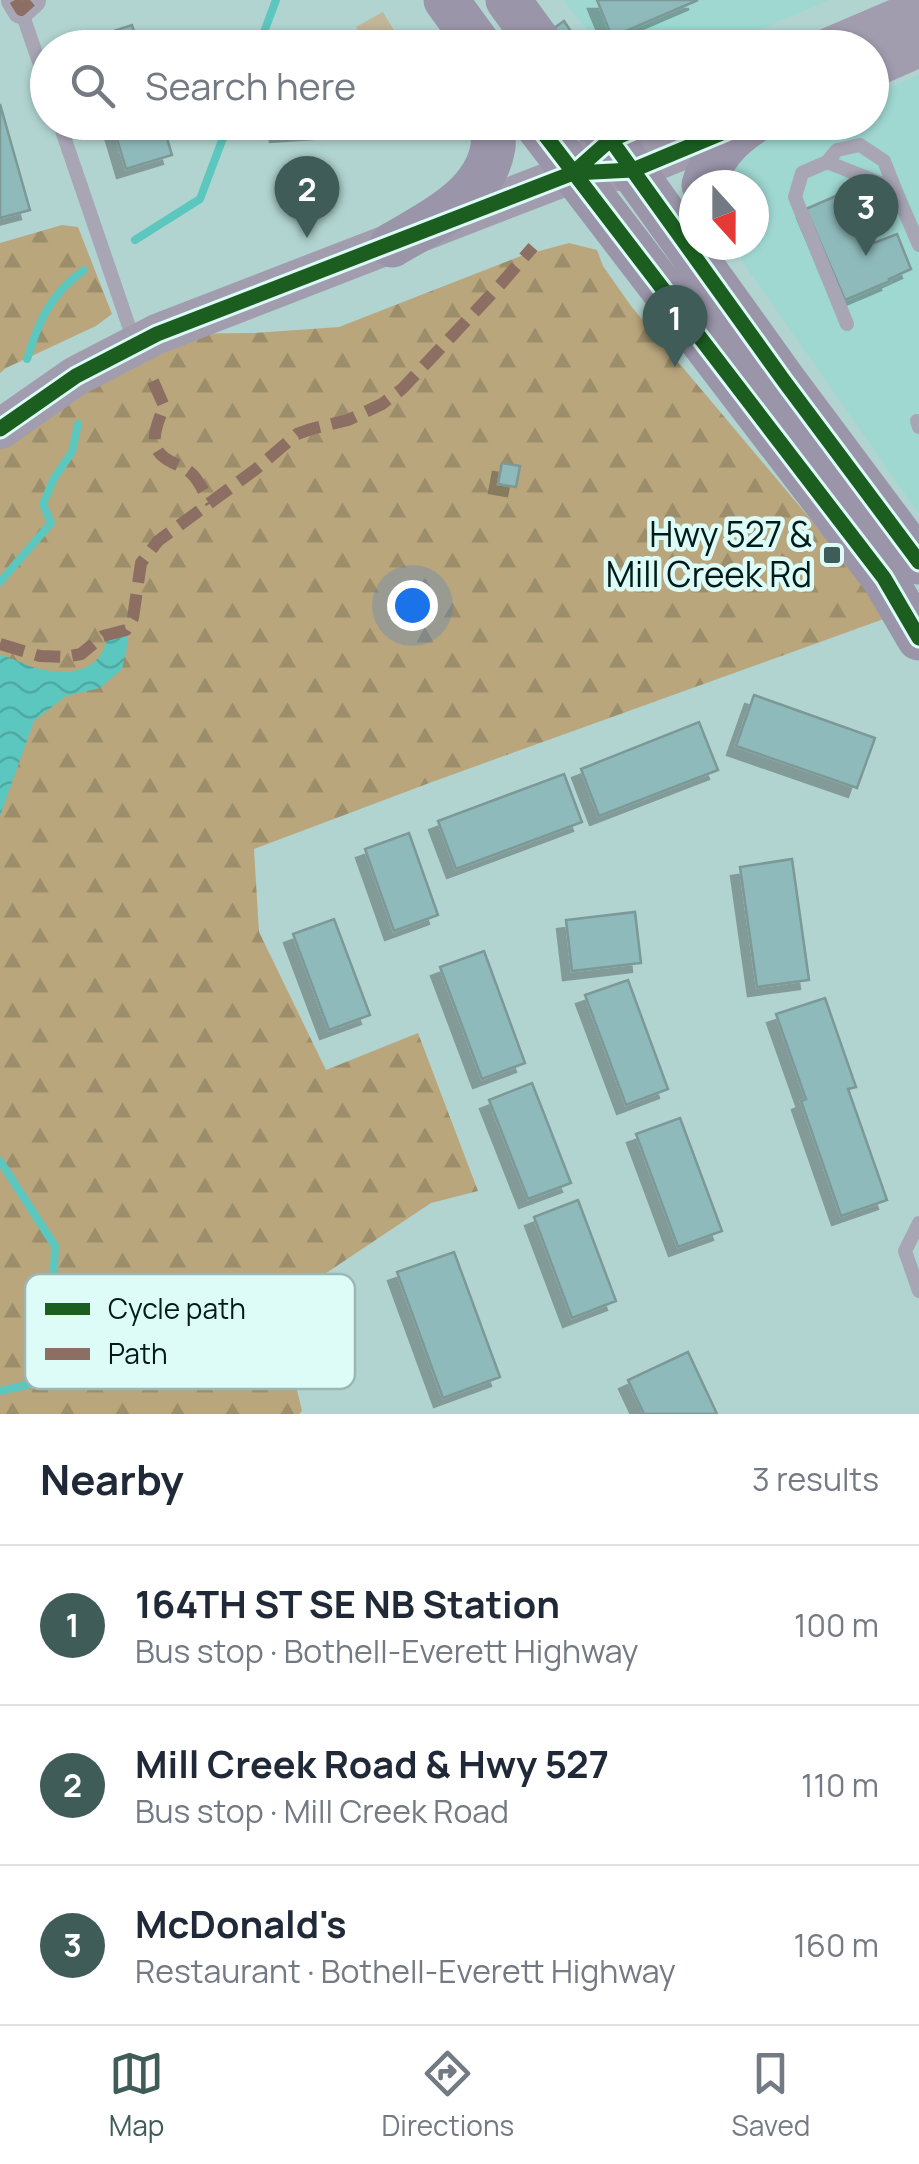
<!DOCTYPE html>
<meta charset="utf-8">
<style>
body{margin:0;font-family:Manrope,sans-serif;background:#f2f2f3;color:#1f2937}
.compass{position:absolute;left:679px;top:170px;width:90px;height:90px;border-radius:50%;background:#fff;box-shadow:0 2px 8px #0004;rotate:159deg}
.you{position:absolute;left:412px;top:605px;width:35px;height:35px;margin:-25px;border:8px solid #fff;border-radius:50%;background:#1a73e8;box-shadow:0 0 0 15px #1a73e833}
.badge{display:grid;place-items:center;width:65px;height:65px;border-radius:50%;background:#3f5c59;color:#fff;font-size:32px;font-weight:700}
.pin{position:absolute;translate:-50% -82px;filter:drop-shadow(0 2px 5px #0008)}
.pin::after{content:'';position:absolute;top:52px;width:35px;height:30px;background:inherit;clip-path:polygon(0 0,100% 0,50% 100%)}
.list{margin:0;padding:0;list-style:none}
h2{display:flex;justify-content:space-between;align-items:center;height:130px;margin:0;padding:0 40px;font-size:42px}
h2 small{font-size:32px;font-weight:400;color:#747a83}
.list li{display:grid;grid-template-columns:65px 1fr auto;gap:30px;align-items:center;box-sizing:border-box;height:160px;padding:0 40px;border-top:2px solid #e0e1e3}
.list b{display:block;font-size:38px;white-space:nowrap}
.list p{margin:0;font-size:32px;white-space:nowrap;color:#747a83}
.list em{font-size:32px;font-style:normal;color:#747a83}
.icon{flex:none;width:55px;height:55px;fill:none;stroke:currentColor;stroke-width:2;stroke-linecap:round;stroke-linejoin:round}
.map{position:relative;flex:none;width:919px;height:1414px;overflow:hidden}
.search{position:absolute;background:#fff;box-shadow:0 2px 8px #0004;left:30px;right:30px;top:30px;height:110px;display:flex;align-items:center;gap:25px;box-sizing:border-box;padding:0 35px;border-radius:55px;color:#747a83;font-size:38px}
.sheet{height:610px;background:#fff}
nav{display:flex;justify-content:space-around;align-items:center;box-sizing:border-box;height:140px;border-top:2px solid #e0e1e3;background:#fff;font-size:28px;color:#747a83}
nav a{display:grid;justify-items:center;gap:5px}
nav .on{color:#3f5c59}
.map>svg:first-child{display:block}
</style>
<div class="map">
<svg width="919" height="1414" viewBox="0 0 919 1414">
<defs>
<pattern id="forest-firs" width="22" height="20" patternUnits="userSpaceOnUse" patternTransform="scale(2.5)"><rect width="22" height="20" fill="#b9a67d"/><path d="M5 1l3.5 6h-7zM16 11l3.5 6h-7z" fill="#9d8e6b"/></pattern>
<pattern id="water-waves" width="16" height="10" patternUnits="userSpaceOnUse" patternTransform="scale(2.5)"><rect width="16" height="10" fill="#5cc7be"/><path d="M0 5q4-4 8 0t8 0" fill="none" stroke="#4eaaa3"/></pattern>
<filter id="shadow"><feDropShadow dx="-9" dy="9" stdDeviation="0" flood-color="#0004"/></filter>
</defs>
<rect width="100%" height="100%" fill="#b1d4d0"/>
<path fill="#9fd7d1" d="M563,0H829L716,48L601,47Z
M919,75V514L731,245H754V185H721L751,146L807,123L872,122V95Z"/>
<path fill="url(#forest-firs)" d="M62,225L78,227L112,314L96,326L6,368L0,373V243Z
M569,243L597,250L603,266L631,306L892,616L432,782L254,849L259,932L326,1070L418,1033L478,1191L431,1203L277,1306L302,1411L299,1414H0V430L157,334L254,333L339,327L521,256Z"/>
<path fill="#c1b698" d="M383,12L404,47H368L356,27Z"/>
<path fill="url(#water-waves)" d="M126,634L128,642L122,669L100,688L66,696L34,721L0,816V655C14,658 26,666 40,669C70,675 100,673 107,638Z"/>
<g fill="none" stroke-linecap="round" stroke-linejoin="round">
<path stroke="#5cc7be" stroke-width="8" d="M258,48L276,0
M135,240L200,199L229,122
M27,359C39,321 50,294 84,270
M0,582L51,523L43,504L54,478L72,452L78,424
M0,1161L55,1246L53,1294L35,1383L0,1391"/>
</g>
<path fill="#8fbabb" stroke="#7c9897" stroke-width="2.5" filter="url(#shadow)" d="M597,0H698L612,37Z
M564,21L582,48H568L554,28Z
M132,25L139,48H88L86,40Z
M0,104L30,210L0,218Z
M112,122H162L172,155L126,169Z
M278,122H349L350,128L279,133Z
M852,189L874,243L897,234L911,269L889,279L890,281L845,300L806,209Z
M502,463L520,466L516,487L498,484Z
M754,695L875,738L857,788L736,746Z
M699,722L718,770L599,816L581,769Z
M564,774L582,822L456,869L438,821Z
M409,833L438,915L394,931L365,849Z
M792,859L809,980L757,987L740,867Z
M635,912L641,963L572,971L566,920Z
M334,919L370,1015L329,1030L293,934Z
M484,951L525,1063L482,1079L440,967Z
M628,980L668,1089L626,1105L585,995Z
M825,998L856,1087L848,1089L887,1200L841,1216L801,1101L806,1099L776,1014Z
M532,1083L571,1183L528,1199L489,1100Z
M680,1118L722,1231L678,1247L636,1134Z
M578,1200L616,1301L572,1318L534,1217Z
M454,1252L500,1377L443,1398L397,1272Z
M688,1352L717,1414H644L628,1380Z"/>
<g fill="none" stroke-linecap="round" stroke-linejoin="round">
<path stroke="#a8a6b5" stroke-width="14" d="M21,10L48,88
M59,122L135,344
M827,162L837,150L860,145L884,161L895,189
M847,324L795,197L802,173L827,162L895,189L919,245
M917,421L919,427
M919,1223L905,1251L919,1291"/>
<path stroke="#a8a6b5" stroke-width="28" d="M15,0L21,10L32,0"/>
<path stroke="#a19daf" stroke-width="40" d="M828,48L919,9
M872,68L919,47
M602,172L633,170L745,124
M0,429L76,376L157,334L573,173L610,140L652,122"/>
<path stroke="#9a95a9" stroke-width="45" d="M446,0L481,48
M508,0L543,48
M535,122L884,578L919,638
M598,122L784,381L919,562
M704,185C712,156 728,138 753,122
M392,245C431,222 485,197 493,147C494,139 492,130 492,122"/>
<path stroke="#8d6e63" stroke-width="12" stroke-dasharray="25 12" stroke-linecap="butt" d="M15,0L21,10L32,0
M153,381L164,406C158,423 146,445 165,458C174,465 185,466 193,475C200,483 205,494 211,503
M0,644L40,656L65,657L81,654L103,636L126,630L133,618L141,563L158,541L256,469L297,434L311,429L348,420L382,404L402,389L500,285L533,247"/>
<g stroke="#ddfcf8" stroke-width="21">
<path id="cycleway" d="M535,122L884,578L919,638
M598,122L784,381L919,562
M573,173L633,170L748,122
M0,429L76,376L157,334L573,173L610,140L652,122"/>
</g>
<use href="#cycleway" stroke="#1b5e20" stroke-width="15"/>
</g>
<rect fill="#3f5c59" stroke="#ddfcf8" stroke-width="4" x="822" y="545" width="20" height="20" rx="5"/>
<g text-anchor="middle" stroke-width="9" stroke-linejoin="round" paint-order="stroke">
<g font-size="35" fill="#021b19" stroke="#ddfcf8" text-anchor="end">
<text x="812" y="547">Hwy 527 &amp;<tspan x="812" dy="40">Mill Creek Rd</tspan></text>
</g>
</g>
<rect x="25" y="1274" width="330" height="115" rx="15" fill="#ddfcf8" stroke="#9bb8b5" stroke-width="2.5"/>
<rect x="45" y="1303" width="45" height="12" fill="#1b5e20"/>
<rect x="45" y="1348" width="45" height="12" fill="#8d6e63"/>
<g font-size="28" fill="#021b19">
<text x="108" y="1319">Cycle path</text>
<text x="108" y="1364">Path</text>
</g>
</svg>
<svg class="compass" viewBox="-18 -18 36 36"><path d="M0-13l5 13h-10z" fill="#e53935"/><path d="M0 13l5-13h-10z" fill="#747a83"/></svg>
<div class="you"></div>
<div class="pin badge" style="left:675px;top:367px">1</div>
<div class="pin badge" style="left:307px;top:238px">2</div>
<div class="pin badge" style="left:866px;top:256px">3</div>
<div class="search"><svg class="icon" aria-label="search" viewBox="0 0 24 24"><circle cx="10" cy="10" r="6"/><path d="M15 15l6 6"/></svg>Search here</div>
</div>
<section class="sheet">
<h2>Nearby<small>3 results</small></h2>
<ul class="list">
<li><span class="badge">1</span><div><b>164TH ST SE NB Station</b><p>Bus stop · Bothell-Everett Highway</p></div><em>100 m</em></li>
<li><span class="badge">2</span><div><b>Mill Creek Road &amp; Hwy 527</b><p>Bus stop · Mill Creek Road</p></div><em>110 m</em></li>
<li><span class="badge">3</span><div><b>McDonald's</b><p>Restaurant · Bothell-Everett Highway</p></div><em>160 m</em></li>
</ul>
</section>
<nav>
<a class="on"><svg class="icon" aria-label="map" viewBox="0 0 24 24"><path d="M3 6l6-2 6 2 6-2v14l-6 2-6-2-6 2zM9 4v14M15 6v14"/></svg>Map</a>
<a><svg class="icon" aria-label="directions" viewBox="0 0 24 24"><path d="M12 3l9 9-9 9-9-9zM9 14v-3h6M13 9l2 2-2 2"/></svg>Directions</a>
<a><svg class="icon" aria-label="saved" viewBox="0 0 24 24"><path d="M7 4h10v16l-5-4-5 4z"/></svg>Saved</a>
</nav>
